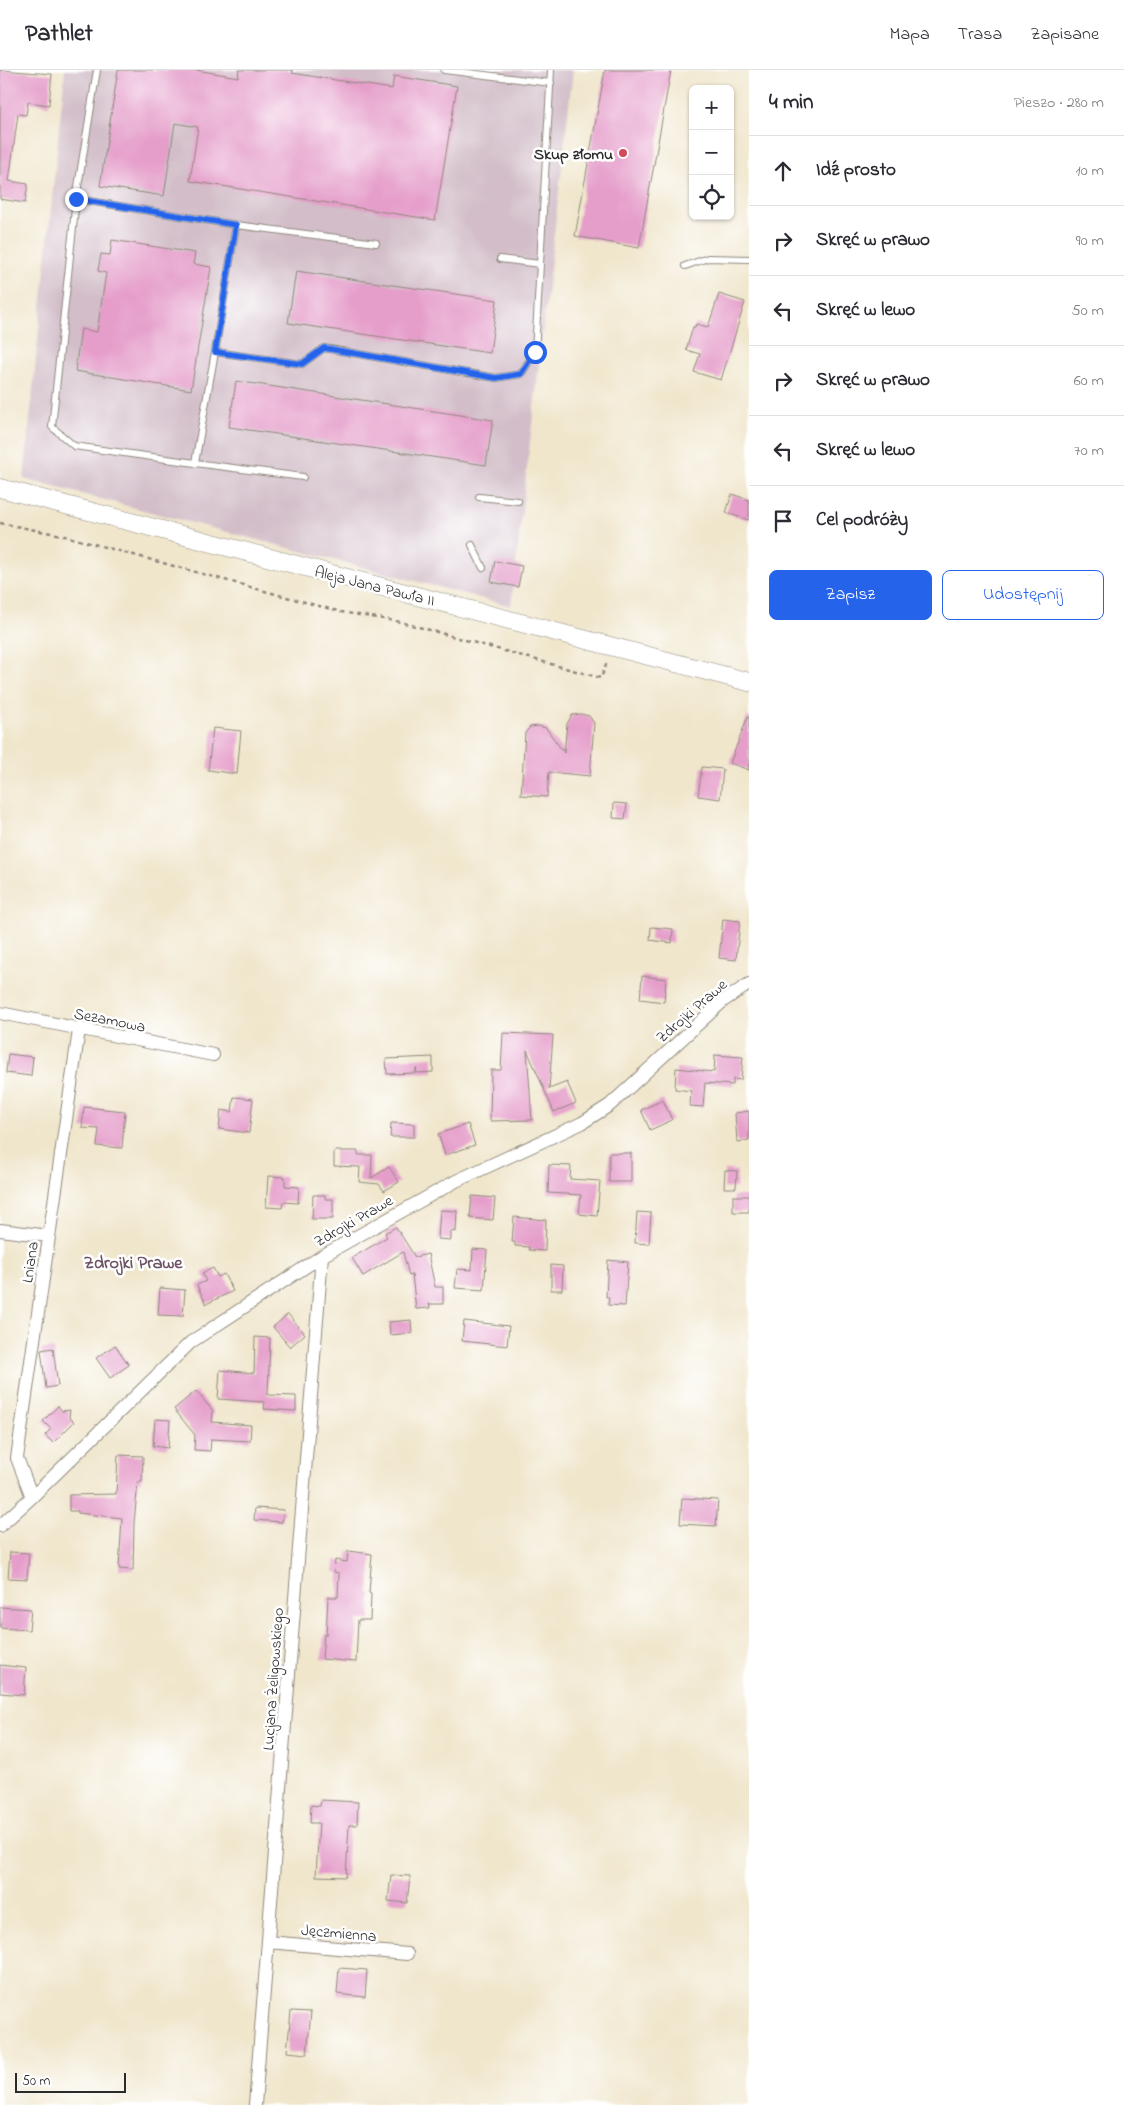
<!DOCTYPE html>
<html lang="pl">
<meta charset="utf-8">
<style>
body{margin:0;font-family:"Indie Flower",sans-serif;background:#f2f2f3;color:#2b2b33}
.controls{position:absolute;right:15px;top:15px;display:grid;overflow:hidden;border-radius:8px;box-shadow:0 1px 4px #0004}
.controls button{width:45px;height:45px;display:grid;place-items:center;padding:0;border:0;border-bottom:1px solid #e1e1e2;background:#fff;color:#2b2b33;font:25px sans-serif}
.scale{position:absolute;left:15px;bottom:12px;width:111px;box-sizing:border-box;padding-left:5px;border:2px solid #2b2b2b;border-top:0;font-size:14px;line-height:18px;white-space:nowrap;color:#2b2b2b;-webkit-text-stroke:4px #fff;paint-order:stroke}
.stop{position:absolute;width:15px;height:15px;margin:-11px;border:4px solid #2563eb;border-radius:50%;background:#fff}
.stop.end{background:#2563eb;border-color:#fff;box-shadow:0 1px 5px #0008}
.list{margin:0;padding:0;list-style:none}
h2{display:flex;justify-content:space-between;align-items:center;height:65px;margin:0;padding:0 20px;font-size:21px}
h2 small{font-size:16px;font-weight:400;color:#7c7c81}
.list li{display:grid;grid-template-columns:32px 1fr auto;gap:15px;align-items:center;box-sizing:border-box;height:70px;padding:0 20px;border-top:1px solid #e1e1e2}
.list b{display:block;font-size:19px;white-space:nowrap}
.list em{font-size:16px;font-style:normal;color:#7c7c81}
.actions{display:flex;gap:10px;padding:15px 20px}
.actions a{flex:1;padding:11px 0;border:1px solid #2563eb;border-radius:8px;text-align:center;font-size:18px;color:#2563eb}
.actions .main{background:#2563eb;color:#fff}
.icon{flex:none;width:28px;height:28px;fill:none;stroke:currentColor;stroke-width:2;stroke-linecap:round;stroke-linejoin:round}
.map{position:relative;flex:none;width:749px;height:2035px;overflow:hidden}
header{display:flex;align-items:center;gap:30px;box-sizing:border-box;height:70px;padding:0 25px;background:#fff;border-bottom:1px solid #e1e1e2}
header strong{font-size:24px}
nav{display:flex;gap:28px;margin-inline-start:auto;font-size:18px}
main{display:flex}
aside{flex:1;background:#fff}
.map>svg:first-child{display:block}
</style>
<header>
<strong>Pathlet</strong>
<nav><a>Mapa</a><a>Trasa</a><a>Zapisane</a></nav>
</header>
<main>
<div class="map">
<svg width="749" height="2035" viewBox="0 0 749 2035">
<rect width="100%" height="100%" fill="#fff"/>
<filter id="ink" filterUnits="userSpaceOnUse"><feTurbulence type="fractalNoise" baseFrequency=".02" numOctaves="2"/><feDisplacementMap in="SourceGraphic" scale="10" xChannelSelector="R" yChannelSelector="G"/><feConvolveMatrix kernelMatrix="1 2 1 2 8 2 1 2 1" color-interpolation-filters="sRGB"/></filter>
<filter id="wash" filterUnits="userSpaceOnUse"><feTurbulence type="fractalNoise" baseFrequency=".0096" numOctaves="4" result="noise"/><feDisplacementMap in="SourceGraphic" scale="20" xChannelSelector="R" yChannelSelector="G"/><feGaussianBlur stdDeviation="1.12" result="paint"/><feColorMatrix in="noise" values="0 0 0 0 0 0 0 0 0 0 0 0 0 0 0 0 0 1.4 0 .05"/><feComposite in="paint" operator="in"/></filter>
<g filter="url(#wash)">
<rect width="100%" height="100%" fill="#f0e6cc"/>
<path fill="#d2bdc8" d="M65,0H573L511,536L24,409Z"/>
<g id="blocks">
<path fill="#e59eca" d="M0,0L52,4L49,35L28,32L26,45L18,44L9,111L28,114L25,133L0,129Z
M118,0H196L238,7L239,0H293L292,3L392,19L394,6L457,16L435,150L190,111L198,57L175,53L164,126L100,116Z
M605,0H671L639,178L575,166Z
M112,170L195,183L193,194L211,197L191,320L75,301L81,259L97,262L106,203L98,201L101,184L110,185Z
M296,201L497,230L490,283L288,253Z
M719,224L745,232L721,310L694,302L700,284L686,280L693,257H695L696,254L708,257Z
M236,311L493,350L486,395L229,357Z
M732,424L749,430V450L726,443Z
M495,491L522,496L518,517L491,512Z
M581,644L589,646L594,653L590,706L549,702L547,727L521,725L525,663L530,657L538,656L546,658L564,683L567,654L572,645Z
M748,646H749V700L730,693Z
M213,658L241,661L237,704L208,700Z
M702,697L723,699L720,729L698,726Z
M614,733L627,734L625,749L613,748Z
M723,849L740,851L736,890L719,888Z
M651,857L673,859L672,873L650,870Z
M642,906L666,909L664,932L640,929Z
M503,963L553,965L549,1019L567,1012L576,1033L554,1042L527,980L532,1050L490,1051L491,1000H501Z
M8,984L33,987L31,1006L6,1003Z
M715,985L743,987L741,1010L733,1009V1015L705,1013L703,1037L690,1036L691,1021L675,1019L676,998L714,1002Z
M433,987V1002L417,1003L416,998V1003L387,1004L386,989Z
M234,1027L253,1029L249,1063L219,1059L221,1040L232,1042Z
M663,1030L672,1050L650,1060L641,1040Z
M84,1037L125,1041L122,1078L97,1076L99,1059L82,1058Z
M749,1041V1071L737,1072L735,1043Z
M391,1053L414,1054V1067H390Z
M468,1054L475,1075L445,1085L438,1064Z
M334,1081H358V1085H372L371,1108L389,1097L399,1112L384,1121L379,1114L359,1112L360,1097L334,1096Z
M609,1083H631V1112H609Z
M549,1095L571,1096L570,1109L600,1111L597,1146L579,1144L581,1125L548,1123Z
M725,1100L737,1101L736,1118H724Z
M268,1106L285,1107V1116L299,1117L298,1133L283,1132L282,1138L266,1137Z
M313,1125H325V1129H333V1149H312Z
M472,1126L495,1128L493,1150L470,1148Z
M733,1126H749V1142H733Z
M440,1140L457,1141L456,1162L451,1161V1170L438,1169Z
M637,1142L651,1143L649,1174L635,1173Z
M514,1147L546,1150L545,1181L529,1180V1177L515,1176V1172H512Z
M396,1157L415,1187L428,1184L435,1217H443V1234H429L430,1238L416,1239L412,1205L409,1206L403,1182L363,1206L352,1188L387,1167L385,1163Z
M473,1179L487,1180L484,1220L455,1218L457,1199L472,1200Z
M608,1190L628,1192L625,1236L608,1235L609,1227H606Z
M551,1195L563,1196L562,1220H551Z
M213,1198L218,1207L224,1204L233,1221L206,1234L197,1215L206,1211L202,1203Z
M160,1218L185,1220L183,1246L158,1245Z
M288,1244L305,1264L290,1277L273,1257Z
M411,1250L412,1263L390,1265L389,1252Z
M464,1251L509,1256L507,1276L462,1271Z
M255,1267L270,1268L268,1325L296,1326V1341L264,1339L265,1332L218,1329L220,1300L254,1303Z
M115,1275L129,1295L110,1308L96,1288Z
M53,1278L58,1316L46,1318L41,1280Z
M196,1321L213,1341L212,1352L251,1355L250,1371L211,1369L210,1381L194,1380L195,1365L174,1339Z
M58,1336L62,1341L70,1340L69,1347L74,1352L53,1373L45,1365L51,1359L43,1351Z
M155,1349L170,1350L168,1378L153,1376Z
M118,1385L143,1386L142,1412H138L134,1453L133,1500L119,1499L122,1448L78,1443V1441H69V1425L116,1424Z
M682,1428L718,1430L716,1456L680,1454Z
M255,1438L284,1440L282,1452L254,1450Z
M348,1481L372,1484L369,1523L371,1524L370,1550H358L356,1592L322,1589L324,1564L326,1565L328,1527H338L339,1503L334,1502L335,1490L347,1492Z
M10,1482L29,1483L27,1509L8,1508Z
M0,1537L31,1539L29,1560L0,1558Z
M0,1595L26,1598L24,1625L0,1623Z
M321,1730L358,1732L357,1755H349L346,1807L316,1806L319,1753H310L311,1735L320,1736Z
M391,1805L410,1806L407,1833L388,1831Z
M339,1898L367,1900L365,1927L337,1924Z
M291,1941L311,1942L307,1984L287,1982Z"/>
</g>
</g>
<g filter="url(#ink)">
<use href="#blocks" fill-opacity="0" stroke="#8e887c" stroke-width="1"/>
<g fill="none" stroke-linecap="round" stroke-linejoin="round">
<g stroke="#8e887c" stroke-width="8">
<path id="lane" d="M97,0L76,129L236,155L215,282L302,294L324,278L496,308L521,304L535,282L551,0
M444,0L551,13
M76,129L52,357L74,376L195,393L215,282
M236,155L376,173
M500,189L540,194
M685,196L708,188L749,189
M195,393L303,407
M479,427L518,431
M472,475L483,498"/>
</g>
<g stroke="#8e887c" stroke-width="14">
<path id="street" d="M0,943L213,985
M0,1160L49,1166
M32,1427L17,1388L79,960
M0,1456L32,1427L191,1272L322,1186L456,1111L582,1053L610,1035L723,931L749,914
M268,1872L407,1884
M255,2035L322,1186"/>
</g>
<g stroke="#8e887c" stroke-width="19">
<path id="secondary" d="M0,418L749,612"/>
</g>
<path stroke="#8e887c" stroke-width="2.5" stroke-dasharray="4 4" stroke-linecap="butt" d="M0,453L61,465L341,542L401,552L601,608L607,592"/>
<use href="#lane" stroke="#fff" stroke-width="6"/>
<use href="#street" stroke="#fff" stroke-width="12"/>
<use href="#secondary" stroke="#fff" stroke-width="18"/>
</g>
</g>
<g fill="none" stroke-linecap="round" stroke-linejoin="round" filter="url(#ink)">
<path stroke="#2563eb" stroke-width="6" d="M76,129L236,155L215,282L302,294L324,278L496,308L521,304L535,282"/>
</g>
<circle fill="#d1495b" stroke="#fff" stroke-width="2" cx="623" cy="83" r="5"/>
<g text-anchor="middle" stroke-width="5" stroke-linejoin="round" paint-order="stroke">
<g font-size="16" font-weight="bold" fill="#2b2b2b" stroke="#fff" text-anchor="end">
<text x="613" y="89">Skup złomu</text>
</g>
<g font-size="16" fill="#2b2b2b" stroke="#fff">
<text transform="translate(375 515) rotate(14)" y="6">Aleja Jana Pawła II</text>
<text transform="translate(691 940) rotate(-41)" y="6">Zdrojki Prawe</text>
<text transform="translate(110 949) rotate(11)" y="6">Sezamowa</text>
<text transform="translate(353 1150) rotate(-30)" y="6">Zdrojki Prawe</text>
<text transform="translate(29 1192) rotate(-82)" y="6">Lniana</text>
<text transform="translate(272 1609) rotate(-86)" y="6">Lucjana Żeligowskiego</text>
<text transform="translate(339 1862) rotate(5)" y="6">Jęczmienna</text>
</g>
<g font-size="18" font-weight="bold" fill="#6c5363" stroke="#fff">
<text x="133" y="1198">Zdrojki Prawe</text>
</g>
</g>
</svg>
<div class="controls">
<button>+</button>
<button>−</button>
<button><svg class="icon" aria-label="locate" viewBox="0 0 24 24"><circle cx="12" cy="12" r="6"/><path d="M12 2v4M12 18v4M2 12h4M18 12h4"/></svg></button>
</div>
<div class="scale">50 m</div>
<div class="stop" style="left:535px;top:282px"></div>
<div class="stop end" style="left:76px;top:129px"></div>
</div>
<aside>
<h2>4 min<small>Pieszo · 280 m</small></h2>
<ul class="list">
<li><svg class="icon" aria-label="ahead" viewBox="0 0 24 24"><path d="M12 20V5M6 11l6-6 6 6"/></svg><div><b>Idź prosto</b></div><em>10 m</em></li>
<li><svg class="icon" aria-label="right" viewBox="0 0 24 24"><path d="M7 20v-9h11M14 6l5 5-5 5"/></svg><div><b>Skręć w prawo</b></div><em>90 m</em></li>
<li><svg class="icon" aria-label="left" viewBox="0 0 24 24"><path d="M17 20v-9H6M10 6l-5 5 5 5"/></svg><div><b>Skręć w lewo</b></div><em>50 m</em></li>
<li><svg class="icon" aria-label="right" viewBox="0 0 24 24"><path d="M7 20v-9h11M14 6l5 5-5 5"/></svg><div><b>Skręć w prawo</b></div><em>60 m</em></li>
<li><svg class="icon" aria-label="left" viewBox="0 0 24 24"><path d="M17 20v-9H6M10 6l-5 5 5 5"/></svg><div><b>Skręć w lewo</b></div><em>70 m</em></li>
<li><svg class="icon" aria-label="arrive" viewBox="0 0 24 24"><path d="M6 21V4h12l-3 4 3 4H6"/></svg><div><b>Cel podróży</b></div></li>
</ul>
<div class="actions"><a class="main">Zapisz</a><a>Udostępnij</a></div>
</aside>
</main>
